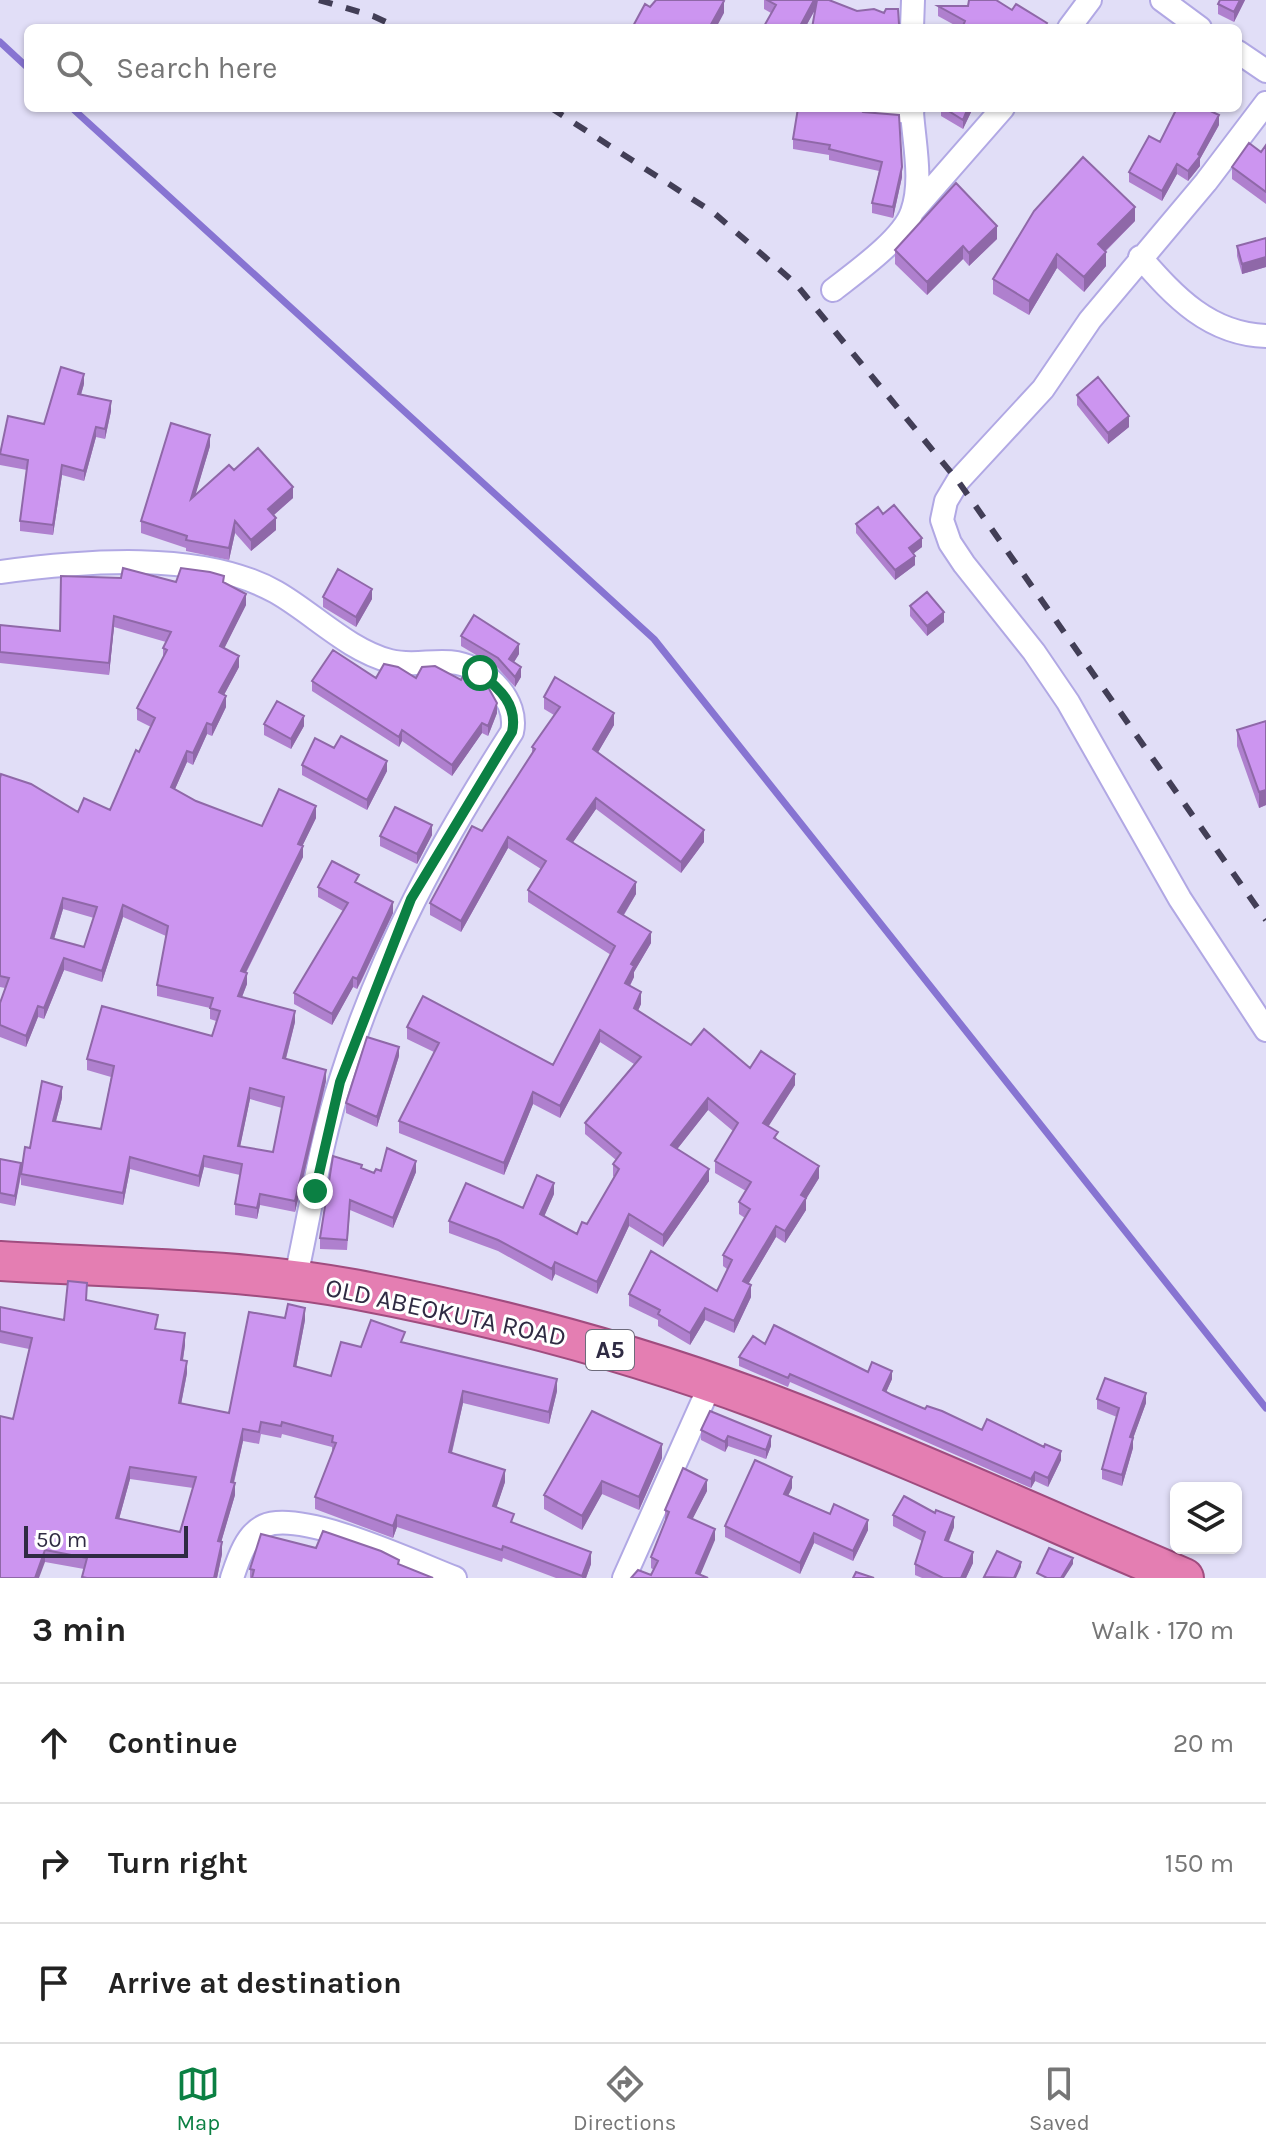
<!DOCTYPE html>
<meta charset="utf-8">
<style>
body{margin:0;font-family:Karla,sans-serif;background:#f2f2f2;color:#222}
.controls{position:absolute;right:24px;bottom:24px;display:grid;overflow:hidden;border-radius:12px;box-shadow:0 2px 6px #0004}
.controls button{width:72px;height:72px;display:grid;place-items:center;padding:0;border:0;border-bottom:2px solid #e0e0e0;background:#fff;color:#222;font:40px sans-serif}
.scale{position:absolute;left:24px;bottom:20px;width:164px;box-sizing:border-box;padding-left:8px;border:4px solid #2f2b43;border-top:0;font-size:22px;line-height:28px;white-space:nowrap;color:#2f2b43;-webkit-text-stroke:6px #fff;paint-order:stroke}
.stop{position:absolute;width:24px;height:24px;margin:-18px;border:6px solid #0b8043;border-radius:50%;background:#fff}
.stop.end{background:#0b8043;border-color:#fff;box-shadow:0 2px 8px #0008}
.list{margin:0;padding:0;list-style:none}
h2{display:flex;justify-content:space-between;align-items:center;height:104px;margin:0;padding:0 32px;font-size:34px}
h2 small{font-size:26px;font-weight:400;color:#767676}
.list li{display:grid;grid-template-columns:52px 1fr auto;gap:24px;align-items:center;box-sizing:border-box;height:120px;padding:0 32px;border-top:2px solid #e0e0e0}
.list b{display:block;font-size:30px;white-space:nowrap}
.list em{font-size:26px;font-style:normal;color:#767676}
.icon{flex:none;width:44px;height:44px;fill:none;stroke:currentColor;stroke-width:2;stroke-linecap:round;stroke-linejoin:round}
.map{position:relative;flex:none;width:1266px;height:1578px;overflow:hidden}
.search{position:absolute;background:#fff;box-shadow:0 2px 6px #0004;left:24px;right:24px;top:24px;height:88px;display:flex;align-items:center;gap:20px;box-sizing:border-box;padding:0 28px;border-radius:12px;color:#767676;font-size:30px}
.sheet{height:464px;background:#fff}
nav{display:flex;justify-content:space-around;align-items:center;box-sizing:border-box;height:112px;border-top:2px solid #e0e0e0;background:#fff;font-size:22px;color:#767676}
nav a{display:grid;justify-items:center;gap:4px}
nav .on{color:#0b8043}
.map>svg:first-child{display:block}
</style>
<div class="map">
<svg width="1266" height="1578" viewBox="0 0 1266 1578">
<rect width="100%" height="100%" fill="#e1def7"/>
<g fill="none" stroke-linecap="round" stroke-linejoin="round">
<path stroke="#8774d2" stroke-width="7" d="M0,42L28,68
M72,108L654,639L1266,1408"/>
<g stroke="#b1a8e4" stroke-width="26">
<path id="minor" d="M1162,0L1200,28
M912,28L913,0
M1069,28L1090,0
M1238,52L1266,71
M1266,103L1206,182L1090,320L1043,389L958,481L946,501L942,520L950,543L964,564L1034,652L1068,702L1180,899L1266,1030
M865,108L912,112L913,108
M912,212L1003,108
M1140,257C1175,297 1209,334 1266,336
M833,290C856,272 903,239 912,212C923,182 914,143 912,112
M0,572C82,561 201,550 276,592C313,613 348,650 390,661C413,667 435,659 457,663C488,669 519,701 512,732C440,844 381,951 341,1079C320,1144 310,1214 295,1281
M232,1578C238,1560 246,1534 264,1526C301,1509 416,1563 455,1578
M624,1578L711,1383"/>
</g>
<g stroke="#a04c7f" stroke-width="42">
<path id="trunk" d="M0,1261C117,1268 237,1268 353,1289C491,1315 628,1351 760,1400C903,1454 1043,1518 1184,1578"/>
</g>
<use href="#minor" stroke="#fff" stroke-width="22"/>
<use href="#trunk" stroke="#e47eb2" stroke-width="38"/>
<path stroke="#423e56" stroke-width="6" stroke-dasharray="14 14" stroke-linecap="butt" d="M319,0L373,16L399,28
M551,108L714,213L795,283L958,481L1266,920"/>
</g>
<path fill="#af80ce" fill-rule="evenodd" d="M764,0H829L857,11L899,24L816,8L805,28H763L771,13L764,9Z
M965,0H996L1012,10L1047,28H960L938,16V6H968L969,0Z
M1220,0H1245L1234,22L1218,14V4Z
M858,108L902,177L893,218L872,213V203L879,171L829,160V155L793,149V139Z
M941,108H973L963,129L941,116Z
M1219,125L1200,159V166L1188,181L1177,174L1162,201L1129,182V172L1160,142Z
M1266,145V204L1232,179V167L1261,152Z
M1135,221L1106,251V266L1084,292L1057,268L1029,315L993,294V279Z
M1266,238V267L1242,274L1237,256V246Z
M997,239L969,266L963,259L927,295L895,264V250Z
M84,384L81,395L111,411L105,439L96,437L84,481L62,475L53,535L20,531V521L27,470L0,465V454L44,424Z
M1077,395L1129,427L1108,444L1077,405Z
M210,446L195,495L234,470L293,498L274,515L276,530L251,551L235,533L229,560L186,551V548L141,533V521Z
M883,514L922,547L914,553L915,565L895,580L856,533V524Z
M176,582L224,583L246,605L224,648L239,667L224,695L226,707L212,736L207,734L193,765L187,762L175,789L196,801L262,826L316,818L302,846L303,857L246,973L247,984L242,997L295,1022L286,1059L326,1081L295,1212L260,1205L257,1219L235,1215V1204L240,1175L204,1167L199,1187L130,1169L123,1205L21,1185V1176L15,1206L0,1203V1159L21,1171L30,1148L62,1098L56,1121L101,1129L111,1077L87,1070V1059L212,1036L216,1021L210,1019V1008L157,996V985L166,936L123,917L102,982L64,970L44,1019L38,1017L26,1047L0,1037V1003L5,988L0,987V778L78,812L110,810L151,727L137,720V708L163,658V648L166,642L114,627L109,675L0,663V625L60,631ZM63,909L94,918L84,947L54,939ZM250,1099L282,1108L273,1152L240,1146Z
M323,597L372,599L356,627L323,607Z
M910,606L944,622L927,636L910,616Z
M461,636L519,654L514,662L521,677L515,687L498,668L461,646Z
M376,678H416L497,713L488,736L482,733L452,776L402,741L399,747L312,691V681Z
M544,697L614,725L598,752L704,842L681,873L596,809L573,842L636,894L624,915L651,943L634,972V977L630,986L641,1004L638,1011L691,1045L795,1085L768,1126L778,1140L819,1178L806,1199V1210L785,1243L776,1237L748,1284L751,1297L734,1333L705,1320L690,1345L658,1326V1320L629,1306V1294L717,1291L727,1269L723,1266V1255L745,1218L739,1214V1202L746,1191L715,1173V1161L733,1131L708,1110L677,1149L709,1181L663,1247L629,1226L597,1294L555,1274L552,1281L498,1251L449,1233V1221L523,1208L554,1194L544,1216L577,1234L587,1224L614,1177L613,1176V1164L616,1160L585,1134V1123L634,1064L600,1042L560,1118L533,1104L504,1175L399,1133V1121L434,1052L407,1039V1027L553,1065L611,955L528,902V890L541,869L508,848L461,932L430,915V903L482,831L532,754V747L554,715L544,709Z
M1266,721V805L1259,808L1237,746V730Z
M264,724L304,726L291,749L264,735Z
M334,748L387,771L367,810L302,775V765Z
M432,835L417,864L380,846V836Z
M359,884L393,913L361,982L357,989L353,987L332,1025L294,1004V993L343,911L318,897V887Z
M399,1056L377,1127L346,1113V1103Z
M362,1168L374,1173L381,1171L416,1172L393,1228L350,1210L347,1250L320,1249V1238Z
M87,1300L157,1329L185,1345L183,1360L187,1373L181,1404L229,1413L285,1318L305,1320L296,1367L331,1376L361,1347L405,1343L557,1391L549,1424L463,1403L452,1453L505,1482L496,1508L514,1523L591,1564L586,1578H556L503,1558L502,1562L397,1527L393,1538L315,1509V1497L332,1454V1447L282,1434L281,1438L261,1434L259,1444L243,1441L234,1483L235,1495L221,1542L222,1554L217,1578H82L84,1569L45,1562L13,1419L29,1349L0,1343V1307L64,1320ZM130,1479L193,1488L180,1532L119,1519Z
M765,1344L892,1379L886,1392L892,1395L925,1409L1061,1460L1048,1487L1035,1481L1031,1488L790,1382L788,1387L739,1366V1357Z
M1097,1399L1146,1403L1133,1438V1448L1122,1486L1102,1479V1469L1117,1417L1097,1409Z
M701,1430L771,1446L766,1459L728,1446L725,1452L701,1440Z
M662,1458L639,1510L602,1494L582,1530L544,1509V1495Z
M792,1488L788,1495L868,1530L853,1561L814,1543L800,1574L725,1537V1526Z
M707,1491L692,1519L715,1540L651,1575L654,1570L651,1568V1557L665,1521V1510Z
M893,1515L954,1527L949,1541L973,1563L966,1578H922L915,1575V1564L922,1541L893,1526Z
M316,1548L399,1564L433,1578H250V1569Z"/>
<path fill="#8f68a8" d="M814,0H817V6L805,28H799Z
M1240,0H1245L1234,22V12Z
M724,1V13L716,28H709Z
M968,108H973L963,129V120Z
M1219,115V125L1200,159V166L1188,181V171Z
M1177,164V174L1162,201V191Z
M902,167V177L893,218V207Z
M1135,207V221L1098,258V244Z
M997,226V239L969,266V253Z
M963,246V259L927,295V282Z
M1106,252V266L1084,292V277Z
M1057,254V268L1029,315V301Z
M1266,257V267L1242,274V264Z
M84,374V384L78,404V394Z
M111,401V411L105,439V429Z
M1129,416V427L1108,444V433Z
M96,427V437L84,481V471Z
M210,435V446L191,510V499Z
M62,465V475L53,535V525Z
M293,487V498L268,520V509Z
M276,518V530L251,551V540Z
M235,521V533L229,560V548Z
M922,538V547L909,557V548Z
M915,556V565L895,580V570Z
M372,589V599L356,627V617Z
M246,594V605L220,657V646Z
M944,612V622L927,636V626Z
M114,616V627L109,675V663Z
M519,644V654L509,670V659Z
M239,656V667L219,704V692Z
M521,667V677L515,687V677Z
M226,696V707L212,736V725Z
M497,703V713L488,736V726Z
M614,713V725L593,761V749Z
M304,716V726L291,749V739Z
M207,723V734L193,765V753Z
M482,723V733L452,776V765Z
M402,730V741L399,747V737Z
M187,751V762L171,798V787Z
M387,761V771L367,810V800Z
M1266,790V805L1259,808V792Z
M596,798V809L567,851V839Z
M316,806V818L298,855V844Z
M432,825V835L417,864V854Z
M704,830V842L681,873V862Z
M508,837V848L461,932V921Z
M303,846V857L241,982V971Z
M636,882V894L618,924V912Z
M63,898V909L51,949V938Z
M393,902V913L357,989V979Z
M123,905V917L102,982V971Z
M651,932V943L634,972V977L625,995V983L631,964Z
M64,958V970L44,1019V1008Z
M247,973V984L238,1007V996Z
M353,977V987L332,1025V1014Z
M641,992V1004L634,1019V1008Z
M38,1006V1017L26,1047V1036Z
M295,1011V1022L283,1069V1058Z
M600,1030V1042L560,1118V1106Z
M399,1047V1056L377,1127V1117Z
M326,1070V1081L295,1212V1201Z
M795,1074V1085L763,1135V1123Z
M62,1087V1098L53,1132V1121Z
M250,1088V1099L238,1157V1146Z
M533,1092V1104L504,1175V1163Z
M708,1098V1110L671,1157V1145Z
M204,1156V1167L199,1187V1176Z
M130,1157V1169L123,1205V1193Z
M416,1161V1172L393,1228V1218Z
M21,1163V1173L15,1206V1196Z
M819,1166V1178L806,1199V1210L785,1243V1231L801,1195Z
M709,1169V1181L663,1247V1235Z
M554,1183V1194L540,1226V1214Z
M260,1194V1205L257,1219V1208Z
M629,1214V1226L597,1294V1282Z
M776,1226V1237L743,1293V1281Z
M555,1262V1274L552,1281V1269Z
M751,1285V1297L734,1333V1321Z
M305,1308V1320L294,1378V1366Z
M705,1308V1320L690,1345V1333Z
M185,1333V1345L181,1372V1360Z
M187,1361V1373L179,1415V1403Z
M892,1371V1379L883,1399V1390Z
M557,1379V1391L549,1424V1412Z
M463,1391V1403L449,1464V1452Z
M1146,1393V1403L1130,1447V1437Z
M243,1429V1441L231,1494V1482Z
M728,1436V1446L725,1452V1442Z
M771,1436V1446L766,1459V1450Z
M1133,1438V1448L1122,1486V1475Z
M662,1444V1458L639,1510V1497Z
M1061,1451V1460L1048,1487V1478Z
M130,1467V1479L116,1530V1518Z
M505,1470V1482L493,1518V1506Z
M1035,1472V1481L1031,1488V1479Z
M792,1477V1488L784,1504V1494Z
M707,1480V1491L688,1528V1517Z
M602,1481V1494L582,1530V1516Z
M235,1483V1495L218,1553V1541Z
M397,1515V1527L393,1538V1526Z
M954,1517V1527L945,1550V1540Z
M868,1520V1530L853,1561V1551Z
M715,1529V1540L699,1578L696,1573Z
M814,1533V1543L800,1574V1563Z
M222,1542V1554L217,1578H214Z
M45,1550V1562L39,1578H35Z
M591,1552V1564L586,1578H582Z
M973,1552V1563L966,1578H961Z
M1073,1558V1564L1064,1578H1061Z
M1021,1562V1567L1016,1578H1014Z"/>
<path fill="#cc95f0" stroke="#8f68a8" stroke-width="2" fill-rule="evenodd" d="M656,0H722L724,1L709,28H632L645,4L650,7Z
M767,0H814L799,28H763L776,5Z
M817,0H829L857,11L874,9L884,13L886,9H898L899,24L903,28H812Z
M969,0H996L1012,10L1016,4L1047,23L1044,28H962L965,21L938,6H968Z
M1220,0H1240L1234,12L1218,4Z
M798,108H858L863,112L899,115L902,167L893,207L872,203L882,162L829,149L830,145L793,139Z
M944,108H968L963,120Z
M1177,108H1204L1219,115L1198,154L1200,156L1188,171L1177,164L1162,191L1129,172L1149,136L1160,142Z
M1249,143L1261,152L1266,145V192L1232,167Z
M1083,157L1135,207L1098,244L1106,252L1084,277L1057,254L1029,301L993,279L1034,211Z
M956,183L997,226L969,253L963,246L927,282L895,250Z
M1266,238V257L1242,264L1237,246Z
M61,367L84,374L78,394L111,401L105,429L96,427L84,471L62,465L53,525L20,521L28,460L0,454L8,416L44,424Z
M1098,377L1129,416L1108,433L1077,395Z
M171,423L210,435L191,499L229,465L234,470L258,448L293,487L268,509L276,518L251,540L235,521L229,548L186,540L187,536L141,521Z
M894,505L922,538L909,548L915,556L895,570L856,524L878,507L883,514Z
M123,568L176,582L181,568L210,572L224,576L223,582L246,594L220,646L239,656L219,692L226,696L212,725L207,723L193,753L187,751L171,787L196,801L262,826L279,789L316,806L298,844L303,846L241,971L247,973L238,996L295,1011L283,1058L326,1070L295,1201L260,1194L257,1208L235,1204L242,1164L204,1156L199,1176L130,1157L123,1193L21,1174L25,1147L30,1148L42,1081L62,1087L53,1121L101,1129L114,1066L87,1059L102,1006L212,1036L220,1011L210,1008L213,998L157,985L168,926L123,905L102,971L64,958L44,1008L38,1006L26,1036L0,1025V1003L9,978L0,976V778L1,774L31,784L78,812L84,798L110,810L136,750L139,752L155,718L137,708L167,650L163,648L171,632L114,616L109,663L0,652V625L60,631L61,576L121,578ZM63,898L97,907L84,947L51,938ZM250,1088L284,1097L273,1152L238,1146Z
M338,569L372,589L356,617L323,597Z
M927,592L944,612L927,626L910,606Z
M474,615L519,644L509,659L521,667L515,677L498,658L461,636Z
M333,650L376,678L384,664L398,667L416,678L422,667L435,666L461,680L466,671L488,687L497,703L488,726L482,723L452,765L402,730L399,737L312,681Z
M555,677L614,713L593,749L704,830L681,862L596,798L567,839L636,882L618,912L651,932L631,964L634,966L625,983L641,992L634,1008L691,1045L704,1029L750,1068L761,1051L795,1074L763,1123L778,1132L774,1138L819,1166L801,1195L806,1198L785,1231L776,1226L743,1281L751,1285L734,1321L705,1308L690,1333L658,1314L660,1310L629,1294L651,1251L717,1291L732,1260L723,1255L750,1209L739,1202L751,1182L715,1161L738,1123L708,1098L671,1145L709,1169L663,1235L629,1214L597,1282L555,1262L552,1269L498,1240L449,1221L466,1183L523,1208L537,1175L554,1183L540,1214L577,1234L582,1222L587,1224L619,1169L613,1164L621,1153L585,1123L641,1057L600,1030L560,1106L533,1092L504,1163L399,1121L439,1043L407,1027L423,996L553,1065L615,946L528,890L546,861L508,837L461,921L430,903L472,826L482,831L535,749L532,747L560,707L544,697Z
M277,701L304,716L291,739L264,724Z
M1266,721V790L1259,792L1237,730Z
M341,736L387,761L367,800L302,765L315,738L334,748Z
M395,807L432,825L417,854L380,836Z
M332,861L359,875L355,882L393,902L361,971L357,979L353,977L332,1014L294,993L348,903L318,887Z
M367,1037L399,1047L377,1117L346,1103Z
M387,1148L416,1161L393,1218L350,1200L347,1240L320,1238L333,1156L362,1165L361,1168L374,1173L376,1169L381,1171Z
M0,1159L21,1163L15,1196L0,1193Z
M68,1281L87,1283L86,1300L158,1315L155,1329L185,1333L181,1360L187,1361L179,1403L229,1413L249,1312L285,1318L288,1304L305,1308L294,1366L331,1376L341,1342L361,1347L371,1320L405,1332L401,1342L557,1379L549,1412L463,1391L449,1452L505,1470L493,1506L514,1514L511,1522L591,1552L582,1576L503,1546L502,1550L397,1515L393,1526L315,1497L336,1443L332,1442L333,1436L282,1422L281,1426L261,1422L259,1432L243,1429L231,1482L235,1483L218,1541L222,1542L214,1578H87L82,1577L87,1558L45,1550L35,1578H0V1416L13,1419L32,1338L0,1331V1307L64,1320ZM130,1467L196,1477L180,1532L116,1518Z
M774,1325L868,1372L872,1362L892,1371L883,1390L892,1395L925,1409L927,1406L942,1411L982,1430L987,1419L1044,1447L1045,1444L1061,1451L1048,1478L1035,1472L1031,1479L790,1374L788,1378L739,1357L753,1336L765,1344Z
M1105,1378L1146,1393L1130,1437L1133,1438L1122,1475L1102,1469L1119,1408L1097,1399Z
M592,1411L662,1444L639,1497L602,1481L582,1516L544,1495Z
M710,1411L771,1436L766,1450L728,1436L725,1442L701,1430Z
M755,1460L792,1477L784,1494L830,1514L834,1504L868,1520L853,1551L814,1533L800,1563L725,1526Z
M683,1468L707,1480L688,1517L715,1529L696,1573L708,1578H631L638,1570L651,1575L658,1561L651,1557L669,1512L665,1510Z
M904,1496L935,1513L936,1510L954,1517L945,1540L973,1552L961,1578H943L915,1564L925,1532L893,1515Z
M323,1531L381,1551L399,1560L398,1564L433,1578H252L254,1570L250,1569L261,1534L316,1548Z
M1049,1548L1073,1558L1061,1578H1047L1037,1573Z
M997,1551L1021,1562L1014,1578L984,1577Z
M856,1572L874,1578H853Z"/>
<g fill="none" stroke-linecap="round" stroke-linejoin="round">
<path stroke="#0b8043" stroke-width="10" d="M315,1191L340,1082L411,899L512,732C518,705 500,689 480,673"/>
</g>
<g text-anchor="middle" stroke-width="6" stroke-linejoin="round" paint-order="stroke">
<rect fill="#fff" stroke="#6d6b7b" stroke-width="2" x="586" y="1330" width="48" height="40" rx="6"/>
<g font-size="24" font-weight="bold" fill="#2f2b43">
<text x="610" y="1358">A5</text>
</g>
<g font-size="26" fill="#2f2b43" stroke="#fff">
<text transform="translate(446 1312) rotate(12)" y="9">OLD ABEOKUTA ROAD</text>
</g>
</g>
</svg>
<div class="controls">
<button><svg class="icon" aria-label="layers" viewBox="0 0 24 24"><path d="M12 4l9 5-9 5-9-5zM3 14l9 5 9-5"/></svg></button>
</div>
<div class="scale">50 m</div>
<div class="stop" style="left:480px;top:673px"></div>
<div class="stop end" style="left:315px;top:1191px"></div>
<div class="search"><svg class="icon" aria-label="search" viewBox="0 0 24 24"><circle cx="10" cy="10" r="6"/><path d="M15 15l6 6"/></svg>Search here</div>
</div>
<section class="sheet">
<h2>3 min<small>Walk · 170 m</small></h2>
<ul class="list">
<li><svg class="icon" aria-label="ahead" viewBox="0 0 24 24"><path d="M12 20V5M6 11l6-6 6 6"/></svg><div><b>Continue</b></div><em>20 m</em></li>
<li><svg class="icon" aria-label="right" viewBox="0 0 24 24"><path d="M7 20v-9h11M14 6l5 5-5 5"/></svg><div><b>Turn right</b></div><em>150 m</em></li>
<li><svg class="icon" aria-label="arrive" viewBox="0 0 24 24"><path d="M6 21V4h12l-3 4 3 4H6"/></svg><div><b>Arrive at destination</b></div></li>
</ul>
</section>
<nav>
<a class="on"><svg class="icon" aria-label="map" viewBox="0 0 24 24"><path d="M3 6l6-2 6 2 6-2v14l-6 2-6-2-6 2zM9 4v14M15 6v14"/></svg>Map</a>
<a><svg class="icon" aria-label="directions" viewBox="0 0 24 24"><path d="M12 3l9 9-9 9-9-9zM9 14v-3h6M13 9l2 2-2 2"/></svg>Directions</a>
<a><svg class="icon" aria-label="saved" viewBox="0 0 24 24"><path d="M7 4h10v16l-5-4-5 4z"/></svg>Saved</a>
</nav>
